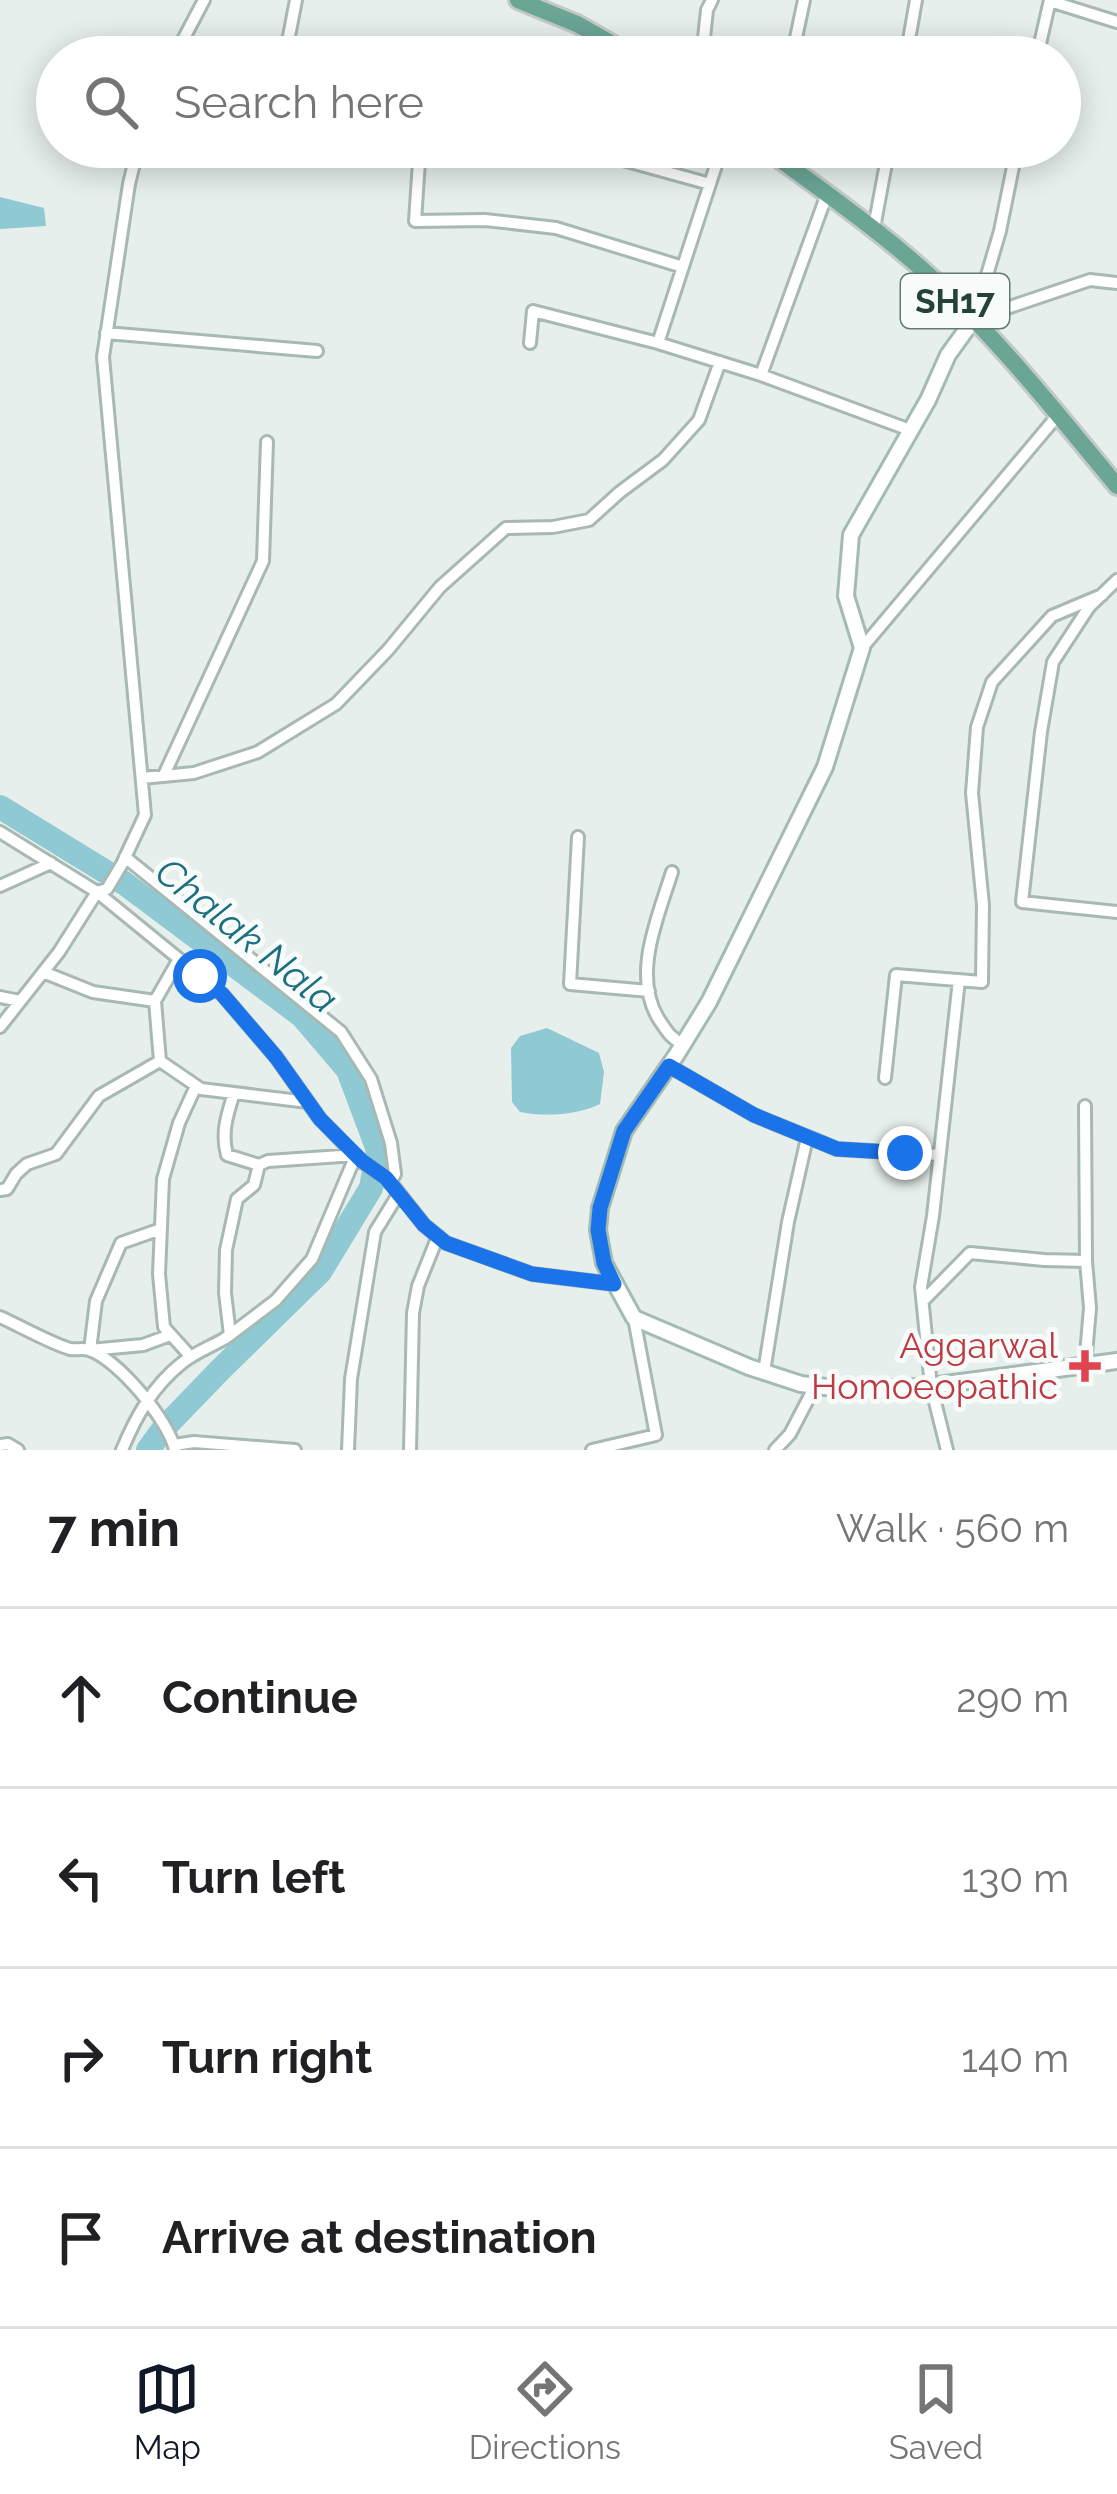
<!DOCTYPE html>
<meta charset="utf-8">
<style>
body{margin:0;font-family:Raleway,sans-serif;background:#f6f6f6;color:#202124}
.stop{position:absolute;width:36px;height:36px;margin:-27px;border:9px solid #1a73e8;border-radius:50%;background:#fff}
.stop.end{background:#1a73e8;border-color:#fff;box-shadow:0 3px 12px #0008}
.list{margin:0;padding:0;list-style:none}
h2{display:flex;justify-content:space-between;align-items:center;height:156px;margin:0;padding:0 48px;font-size:51px}
h2 small{font-size:39px;font-weight:400;color:#757577}
.list li{display:grid;grid-template-columns:78px 1fr auto;gap:36px;align-items:center;box-sizing:border-box;height:180px;padding:0 48px;border-top:3px solid #e0e0e0}
.list b{display:block;font-size:45px;white-space:nowrap}
.list em{font-size:39px;font-style:normal;color:#757577}
.icon{flex:none;width:66px;height:66px;fill:none;stroke:currentColor;stroke-width:2;stroke-linecap:round;stroke-linejoin:round}
.map{position:relative;flex:none;width:1117px;height:1450px;overflow:hidden}
.search{position:absolute;background:#fff;box-shadow:0 6px 30px #0003;left:36px;right:36px;top:36px;height:132px;display:flex;align-items:center;gap:30px;box-sizing:border-box;padding:0 42px;border-radius:66px;color:#757577;font-size:45px}
.sheet{height:876px;background:#fff}
nav{display:flex;justify-content:space-around;align-items:center;box-sizing:border-box;height:168px;border-top:3px solid #e0e0e0;background:#fff;font-size:33px;color:#757577}
nav a{display:grid;justify-items:center;gap:6px}
nav .on{color:#111827}
.map>svg:first-child{display:block}
</style>
<div class="map">
<svg width="1117" height="1450" viewBox="0 0 1117 1450">
<rect width="100%" height="100%" fill="#e6efeb"/>
<path fill="#8ec9d4" d="M0,197L44,208L46,226L0,229Z
M547,1028L599,1053L604,1072L600,1104C578,1115 544,1117 520,1112L512,1102L511,1048L520,1036Z"/>
<g fill="none" stroke-linecap="round" stroke-linejoin="round">
<path stroke="#8ec9d4" stroke-width="24" d="M0,807L124,883L302,1016L348,1070L378,1150L371,1188L320,1272L221,1369L164,1428L148,1450"/>
<g stroke="#a8b8b2" stroke-width="16">
<path id="street" d="M1050,1L1117,22
M174,57L204,0
M285,57L296,0
M702,57L707,10L712,0
M792,57L804,0
M906,57L916,0
M1037,57L1050,0
M420,147L415,221L485,220L556,228L683,267
M576,147L710,184
M874,228L889,147
M974,319L1000,231L1017,147
M974,319L1090,280L1117,283
M106,333L317,351
M530,343L533,311L658,343L761,375L910,430
M658,343L722,147
M761,375L827,194
M1117,580L1089,607L1053,662L1041,732L1022,902L1117,912
M862,648L1058,415
M164,775L263,561L267,442
M142,778L194,773L258,752L336,704L388,650L440,587L506,528L553,527L589,520L620,492L663,460L699,420L720,362
M0,832L97,892L222,994L276,1057L320,1119L361,1161L387,1178L424,1225L446,1243L532,1274L614,1284
M578,837L570,984L649,991
M125,857L341,1032L371,1079L391,1143L395,1174L390,1183
M672,872C658,917 632,974 658,1018C666,1030 670,1038 683,1044
M0,886L51,863
M179,959L155,1001L160,1061L201,1089L308,1102
M43,972L93,992L155,1001
M0,997L20,1001
M0,1027L59,952L97,892L107,889L122,864L145,815L103,357L129,184L138,147
M669,1066L754,1115L837,1149L939,1155
M885,1078L896,975L982,982L983,905L972,793L977,727L992,682L1052,616L1102,595
M234,1093C227,1115 221,1133 227,1155L259,1165
M1085,1106L1086,1261L1090,1308L1085,1366
M0,1190L7,1189L16,1174L27,1164L56,1154L99,1096L160,1061
M161,1229L121,1243L96,1301L90,1350L143,1345L170,1335
M923,1301L970,1253L1044,1260L1086,1261
M0,1317C20,1326 50,1343 70,1349C76,1350 83,1348 89,1350C118,1359 169,1421 175,1450
M191,1357L164,1327L159,1274L163,1179L179,1123L196,1086
M764,1372L788,1222L807,1138
M0,1445L8,1444L18,1450
M174,1445L194,1442L295,1450
M122,1450C136,1416 153,1386 182,1363C194,1353 210,1347 224,1339L230,1335L276,1300L312,1259L356,1155L268,1161L259,1165L254,1185L237,1199L226,1250L225,1293L230,1335
M348,1450L351,1379L375,1232L399,1193
M410,1450L413,1313L418,1286L438,1236
M592,1450L656,1435L634,1318
M775,1450L790,1434L815,1386
M947,1450L931,1386L921,1287L933,1216L959,980"/>
</g>
<g stroke="#a4bbb3" stroke-width="20">
<path id="secondary" d="M974,319L948,355L928,400L851,535L846,596L862,648L825,767L709,1002L677,1054L624,1131L600,1208L598,1230L604,1263L634,1318L749,1367L801,1384L858,1391L931,1386L1117,1361"/>
</g>
<g stroke="#c2cac8" stroke-width="22">
<path id="primary" d="M518,0L577,24L635,57
M763,147C828,195 894,240 952,297C1012,356 1064,422 1117,486"/>
</g>
<use href="#street" stroke="#fff" stroke-width="10"/>
<use href="#secondary" stroke="#fff" stroke-width="14"/>
<use href="#primary" stroke="#6aa596" stroke-width="16"/>
</g>
<g fill="none" stroke-linecap="round" stroke-linejoin="round">
<path stroke="#1a73e8" stroke-width="15" d="M200,976L222,994L276,1057L320,1119L362,1161L386,1178L424,1225L446,1243L532,1274L614,1284L604,1263L598,1230L600,1208L624,1131L669,1066L754,1115L837,1149L905,1153"/>
</g>
<path fill="#e0444e" stroke="#f7fbf9" stroke-width="4.5" d="M1079 1348h12v12h12v12h-12v12h-12v-12h-12v-12h12z"/>
<g text-anchor="middle" stroke-width="10" stroke-linejoin="round" paint-order="stroke">
<rect fill="#f7fbf9" stroke="#637a73" stroke-width="3" x="901" y="274" width="108" height="54" rx="9"/>
<g font-size="33" font-weight="bold" fill="#24423a">
<text x="955" y="313">SH17</text>
</g>
<g font-size="36" fill="#be3a42" stroke="#f7fbf9" text-anchor="end">
<text x="1058" y="1358">Aggarwal<tspan x="1058" dy="41">Homoeopathic</tspan></text>
</g>
<g font-size="39" font-style="italic" fill="#1c6f80" stroke="#f7fbf9">
<text transform="translate(247 935) rotate(39)" y="14">Chalak Nala</text>
</g>
</g>
</svg>
<div class="stop" style="left:200px;top:976px"></div>
<div class="stop end" style="left:905px;top:1153px"></div>
<div class="search"><svg class="icon" aria-label="search" viewBox="0 0 24 24"><circle cx="10" cy="10" r="6"/><path d="M15 15l6 6"/></svg>Search here</div>
</div>
<section class="sheet">
<h2>7 min<small>Walk · 560 m</small></h2>
<ul class="list">
<li><svg class="icon" aria-label="ahead" viewBox="0 0 24 24"><path d="M12 20V5M6 11l6-6 6 6"/></svg><div><b>Continue</b></div><em>290 m</em></li>
<li><svg class="icon" aria-label="left" viewBox="0 0 24 24"><path d="M17 20v-9H6M10 6l-5 5 5 5"/></svg><div><b>Turn left</b></div><em>130 m</em></li>
<li><svg class="icon" aria-label="right" viewBox="0 0 24 24"><path d="M7 20v-9h11M14 6l5 5-5 5"/></svg><div><b>Turn right</b></div><em>140 m</em></li>
<li><svg class="icon" aria-label="arrive" viewBox="0 0 24 24"><path d="M6 21V4h12l-3 4 3 4H6"/></svg><div><b>Arrive at destination</b></div></li>
</ul>
</section>
<nav>
<a class="on"><svg class="icon" aria-label="map" viewBox="0 0 24 24"><path d="M3 6l6-2 6 2 6-2v14l-6 2-6-2-6 2zM9 4v14M15 6v14"/></svg>Map</a>
<a><svg class="icon" aria-label="directions" viewBox="0 0 24 24"><path d="M12 3l9 9-9 9-9-9zM9 14v-3h6M13 9l2 2-2 2"/></svg>Directions</a>
<a><svg class="icon" aria-label="saved" viewBox="0 0 24 24"><path d="M7 4h10v16l-5-4-5 4z"/></svg>Saved</a>
</nav>
